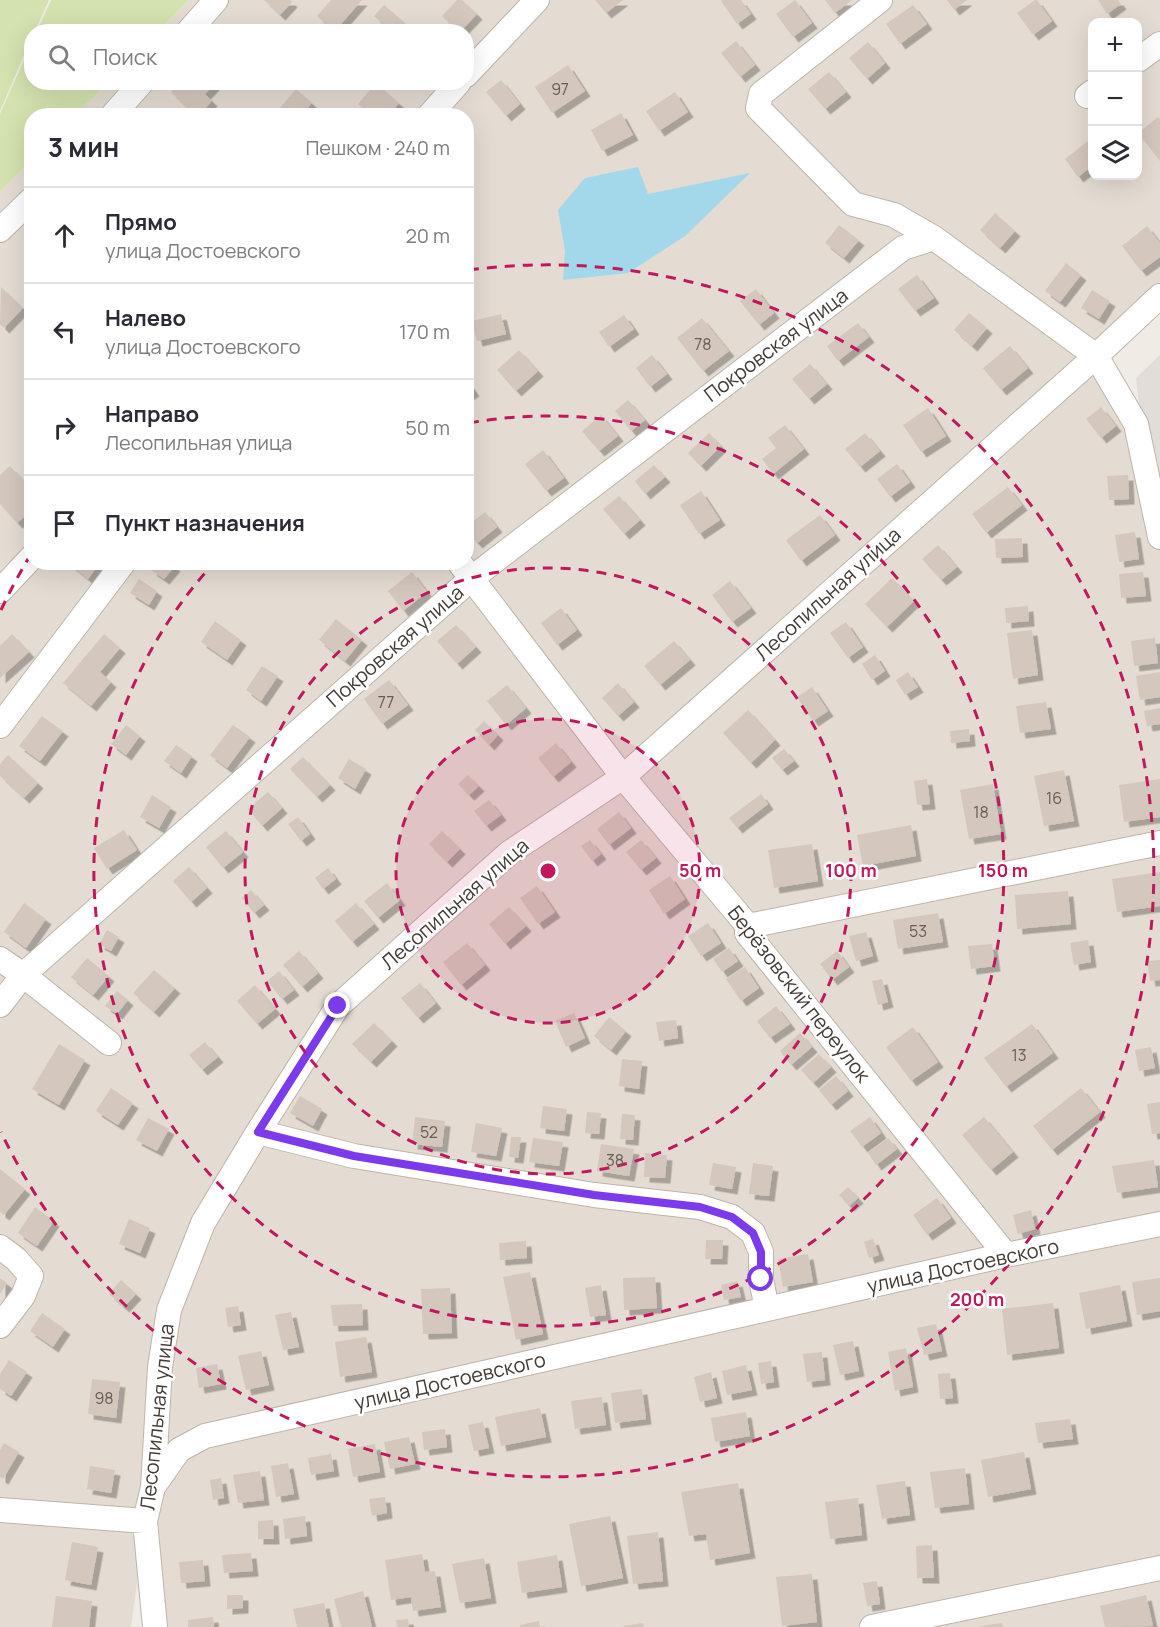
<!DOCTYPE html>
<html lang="ru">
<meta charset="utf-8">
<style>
body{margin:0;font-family:Manrope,sans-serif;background:#f2f2f3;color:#2b2b33}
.controls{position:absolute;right:18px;top:18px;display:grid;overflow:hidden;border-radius:12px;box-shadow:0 6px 24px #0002}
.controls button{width:54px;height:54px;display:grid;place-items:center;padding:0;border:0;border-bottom:2px solid #e1e1e2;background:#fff;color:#2b2b33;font:30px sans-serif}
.stop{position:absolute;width:18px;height:18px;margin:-14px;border:4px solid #7c3aed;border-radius:50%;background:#fff}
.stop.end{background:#7c3aed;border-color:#fff;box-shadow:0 2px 6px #0008}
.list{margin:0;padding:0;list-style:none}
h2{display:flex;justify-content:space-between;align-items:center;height:78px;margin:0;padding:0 24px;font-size:26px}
h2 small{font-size:20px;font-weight:400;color:#7c7c81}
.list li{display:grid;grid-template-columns:39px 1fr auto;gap:18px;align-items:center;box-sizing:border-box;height:96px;padding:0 24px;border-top:2px solid #e1e1e2}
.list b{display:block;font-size:22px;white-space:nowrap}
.list p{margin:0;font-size:20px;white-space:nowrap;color:#7c7c81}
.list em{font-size:20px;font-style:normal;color:#7c7c81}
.icon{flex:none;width:33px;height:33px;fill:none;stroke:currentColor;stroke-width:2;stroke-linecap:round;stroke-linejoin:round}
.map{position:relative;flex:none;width:1160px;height:1627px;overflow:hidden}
.search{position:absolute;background:#fff;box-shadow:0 6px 24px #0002;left:24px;top:24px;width:450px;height:66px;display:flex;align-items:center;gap:15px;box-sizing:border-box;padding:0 21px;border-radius:24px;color:#7c7c81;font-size:22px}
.panel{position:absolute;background:#fff;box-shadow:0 6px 24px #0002;left:24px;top:108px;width:450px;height:462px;border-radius:24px}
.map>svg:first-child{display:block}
</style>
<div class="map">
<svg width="1160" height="1627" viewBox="0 0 1160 1627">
<defs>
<filter id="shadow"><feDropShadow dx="5.5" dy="5.5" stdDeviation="0" flood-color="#0004"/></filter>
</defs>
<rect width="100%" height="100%" fill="#f0ebe4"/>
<path fill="#e4dcd2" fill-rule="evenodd" d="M189,0H1160V296L1096,356L1136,424L1160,537V1627H155L145,1525L131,1627H0V192L31,160L32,562H466V116L75,115L108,83L466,82V32L158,31ZM1092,22H1138V176H1092Z"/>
<path fill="#e2ddd9" d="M1160,355V480L1140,413L1136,378Z"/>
<path fill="#d3e2af" d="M0,0H49L35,31L32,32L31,39L0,111Z
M51,0H189L158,31H37Z
M31,44L32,82L108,83L75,115L32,116L31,160L0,192V114Z"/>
<path fill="#a3d8ea" d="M638,167L648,194L750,173L685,236L628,273L563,280L565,251L558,210L585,178Z"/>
<path fill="#d4c7bd" filter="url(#shadow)" d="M264,0H290L292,2L280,15Z
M331,0H362L334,32L317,16Z
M457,0H462L477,14L460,32H458L442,16Z
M595,0H623L606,13Z
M722,0H741L751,14L737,24L721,1Z
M795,0L812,23L793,37L776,14Z
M825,0H852L835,13Z
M947,0H967L954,10Z
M1035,0H1037L1052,21L1033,35L1017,13Z
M1098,0H1118L1121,4L1107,14Z
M384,5L405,23L398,32H392L374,16Z
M913,5L927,24L900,44L886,24Z
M736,41L755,65L740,77L721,53Z
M868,42L885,63L867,79L849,58Z
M568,65L585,91L552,113L535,87Z
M829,72L846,92L825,109L808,89Z
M501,80L520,104L506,116L486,92Z
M180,82H211L214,85L205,94L212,101L198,116H195L171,92Z
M376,83L399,103L388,116H371L358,104Z
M296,89L312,103L300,116H288L280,108Z
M675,92L688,112L659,131L646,111Z
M621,113L633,135L602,151L591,130Z
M1158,117L1160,119V161L1138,133Z
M1088,141L1092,147V166L1078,177L1065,159Z
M995,213L1015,231L1000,248L980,230Z
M839,225L859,240L844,258L825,243Z
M1147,226L1160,243V257L1141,271L1122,246Z
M1066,263L1081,275L1060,302L1045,291Z
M917,275L934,298L915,311L898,289Z
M1,287L23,308L4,328L0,324Z
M756,289L774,313L759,325L740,301Z
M1092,290L1110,301L1099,319L1081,308Z
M969,313L987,328L972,346L954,330Z
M501,314L506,334L477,341L472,321Z
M624,315L634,329L609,347L599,332Z
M702,318L729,351L703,371L677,338Z
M858,323L869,337L838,361L827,346Z
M1010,346L1028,368L1001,390L983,368Z
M519,350L538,371L516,391L497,370Z
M652,355L667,374L650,387L636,368Z
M810,364L827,384L809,399L792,379Z
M466,379L474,391L466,396Z
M32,383V399L24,390Z
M628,400L645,420L631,431L615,411Z
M1101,407L1116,426L1101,438L1086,419Z
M928,408L946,436L921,452L903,425Z
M601,415L618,436L599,451L582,431Z
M785,425L804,449L773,474L762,459L776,448L768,438Z
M709,433L721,446L701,466L688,453Z
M865,433L880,451L860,467L845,449Z
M543,450L564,478L546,491L525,464Z
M897,464L910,482L890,497L877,479Z
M654,465L665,477L645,494L635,481Z
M10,466L32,490V510L17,523L0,504V475Z
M1128,475L1129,499L1109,500L1107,476Z
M1008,487L1022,505L986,533L972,514Z
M701,491L720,520L699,534L680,505Z
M619,496L640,520L624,534L603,509Z
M485,512L497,527L477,543L466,531V527Z
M820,515L835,535L801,561L786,540Z
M1135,532L1139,559L1119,562L1115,535Z
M1022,538L1023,557L996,558L995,539Z
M938,545L957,567L941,580L922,559Z
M67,562H100L88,579Z
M157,562H170L175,566L164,579L151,570Z
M412,572L427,592L403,611L388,591Z
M1143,572L1146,596L1121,598L1119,574Z
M892,578L914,601L887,627L865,604Z
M139,579L157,591L149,605L130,593Z
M730,581L751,608L732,622L712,595Z
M1028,606L1029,621L1006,623L1005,608Z
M561,608L577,630L557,645L541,623Z
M336,619L362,640L345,661L319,640Z
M215,621L241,640L227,660L201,642Z
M846,622L863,647L848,658L830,633Z
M456,625L476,647L457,664L437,641Z
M1032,630L1038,675L1013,679L1007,633Z
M12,634L29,652L0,678V646Z
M104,634L120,648L100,672L111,682L91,706L63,683Z
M1155,638L1158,663L1134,666L1131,641Z
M674,641L690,660L660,685L644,666Z
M875,655L885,671L872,680L862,664Z
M262,666L278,676L261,701L246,690Z
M908,672L918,687L905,695L896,680Z
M1160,672V697L1140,700L1136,676Z
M389,680L408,705L382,724L364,699Z
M618,683L634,702L618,716L602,698Z
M507,685L526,708L506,725L487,701Z
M812,687L828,711L813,721L797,697Z
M1046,702L1051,729L1020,733L1016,706Z
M1160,708V724L1147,726L1144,711Z
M748,710L775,740L751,763L723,733Z
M42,716L63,731L40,761L19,746Z
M484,721L498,735L489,745L475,730Z
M126,725L140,736L126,755L111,744Z
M233,725L250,737L227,768L210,755Z
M969,729L970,741L951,743L950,731Z
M556,743L571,762L553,777L538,758Z
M176,745L192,756L181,773L164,761Z
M784,749L794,761L782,770L772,758Z
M8,755L38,783L24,798L0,776V764Z
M303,757L330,785L317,797L290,769Z
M349,759L366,769L355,789L338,778Z
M1064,770L1074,821L1044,826L1034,776Z
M468,775L479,786L469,795L458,784Z
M927,779L930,804L917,805L914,781Z
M1160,779V817L1124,822L1119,785Z
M993,784L1001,834L969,839L960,790Z
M268,792L282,808L262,826L248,809Z
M761,794L768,804L737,828L729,818Z
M152,795L171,807L159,828L140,817Z
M489,800L501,815L486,826L474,811Z
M619,812L631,828L609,845L597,829Z
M298,817L310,834L301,841L288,824Z
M911,825L916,856L863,866L857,835Z
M124,830L137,850L107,869L94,848Z
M226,831L243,852L223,868L206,847Z
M442,831L460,849L447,862L429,844Z
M590,840L601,854L592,861L581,846Z
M641,840L656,858L641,870L626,852Z
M812,844L818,881L774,888L768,850Z
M189,867L207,888L191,902L173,881Z
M328,868L336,879L323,889L315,878Z
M1160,872V906L1117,912L1112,879Z
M670,876L685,899L664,914L649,890Z
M387,883L400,900L378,918L364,901Z
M537,886L555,912L538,924L520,898Z
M251,890L264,905L254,913L242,898Z
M1068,891L1071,924L1017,929L1015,895Z
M24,903L46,919L26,948L4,932Z
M356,903L374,924L352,942L335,921Z
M509,907L526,926L505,944L489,924Z
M938,913L943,942L898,949L893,920Z
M708,923L721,943L701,956L688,936Z
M107,930L119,937L111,951L99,944Z
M866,932L873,956L856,961L849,936Z
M1088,940L1091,962L1074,965L1070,943Z
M467,943L485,965L461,985L443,962Z
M992,944L995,966L971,969L968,946Z
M729,948L738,961L722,972L713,959Z
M299,951L318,973L302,987L283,965Z
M837,951L849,967L832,980L820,964Z
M87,958L109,976L93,995L71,977Z
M1160,960V980L1150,981L1147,961Z
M745,967L759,988L741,1001L726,979Z
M154,970L175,988L154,1012L133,993Z
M279,971L294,990L282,999L267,981Z
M882,979L888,1002L878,1005L872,981Z
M420,983L436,1003L418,1018L401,998Z
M255,985L275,1009L257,1024L237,1001Z
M117,991L128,1000L117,1014L105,1006Z
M776,1006L790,1024L770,1038L757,1021Z
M574,1013L585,1038L566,1047L555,1021Z
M609,1017L626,1031L611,1050L594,1036Z
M676,1020L678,1038L659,1041L656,1022Z
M374,1023L392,1041L371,1062L352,1044Z
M1032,1024L1053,1053L1006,1087L984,1058Z
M913,1027L938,1062L911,1081L886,1047Z
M800,1033L812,1047L791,1065L780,1051Z
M205,1042L218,1057L202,1070L189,1055Z
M59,1044L85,1060L59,1105L32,1089Z
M1151,1047L1155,1068L1139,1071L1135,1050Z
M819,1054L831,1067L813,1083L801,1070Z
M622,1059L642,1061L639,1089L619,1086Z
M836,1076L848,1091L831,1105L819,1090Z
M111,1088L133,1103L118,1125L96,1111Z
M1081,1088L1100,1112L1052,1150L1033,1126Z
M300,1096L322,1109L313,1126L290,1113Z
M1160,1102V1133L1152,1134L1147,1104Z
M543,1106L567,1109L564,1131L540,1128Z
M587,1112L601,1113L599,1134L585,1133Z
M622,1114L635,1115L633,1140L620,1139Z
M415,1117L445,1121L442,1147L412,1144Z
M870,1117L881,1133L862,1147L850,1131Z
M984,1117L1013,1152L991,1170L962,1135Z
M148,1118L169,1129L157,1151L136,1140Z
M476,1123L502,1128L496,1156L471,1152Z
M511,1137H521L518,1158L509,1157Z
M533,1138L563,1142L559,1166L529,1162Z
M888,1138L897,1149L876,1165L868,1153Z
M601,1144L634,1149L629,1176L597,1171Z
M645,1153L667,1155L665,1178L644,1177Z
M1154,1160L1158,1187L1117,1193L1112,1166Z
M713,1163L736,1167L732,1189L709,1185Z
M753,1163L773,1166L769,1196L749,1194Z
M0,1169L25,1189L4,1215L0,1212Z
M848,1187L858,1198L849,1206L839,1195Z
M937,1198L951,1218L927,1235L913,1215Z
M35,1207L54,1221L37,1246L18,1233Z
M1031,1210L1035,1229L1018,1234L1013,1215Z
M129,1219L150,1228L140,1253L119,1244Z
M873,1239L879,1255L869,1258L864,1242Z
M706,1240H723L722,1259H705Z
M526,1241L527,1258L500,1260L499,1243Z
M808,1254L813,1282L783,1287L778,1259Z
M530,1272L543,1334L516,1340L503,1277Z
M655,1277L657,1308L624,1310L623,1278Z
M0,1278L7,1283L0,1294Z
M1160,1278V1311L1137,1315L1132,1282Z
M121,1280L136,1294L124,1307L109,1294Z
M737,1281L741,1297L724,1300L721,1285Z
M601,1285L606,1315L590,1317L585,1288Z
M1120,1285L1127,1321L1086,1329L1079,1293Z
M450,1288L452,1333L423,1334L421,1289Z
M1053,1303L1059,1348L1007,1355L1002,1309Z
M362,1304L363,1325L333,1326L331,1305Z
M238,1306L241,1325L228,1327L225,1308Z
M291,1312L299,1347L283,1350L275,1315Z
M42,1313L65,1329L53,1347L30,1331Z
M936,1324L942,1351L924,1355L917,1328Z
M366,1337L372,1372L340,1377L335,1342Z
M853,1341L859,1371L840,1375L833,1345Z
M906,1348L913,1387L895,1391L888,1352Z
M261,1351L269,1385L246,1390L238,1356Z
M822,1352L825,1380L807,1382L803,1354Z
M9,1360L27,1372L11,1396L0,1389V1374Z
M771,1361L774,1382L761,1384L758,1363Z
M217,1364L221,1384L199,1388L196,1368Z
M746,1365L752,1390L727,1395L722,1371Z
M711,1372L717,1398L700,1402L694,1377Z
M950,1373L953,1398L940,1399L938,1374Z
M92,1379L120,1382L116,1418L88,1414Z
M642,1389L646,1419L615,1423L611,1393Z
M602,1397L606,1425L575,1429L571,1401Z
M540,1408L546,1437L501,1446L495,1417Z
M746,1412L750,1436L715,1442L711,1418Z
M1070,1419L1073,1439L1038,1443L1035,1423Z
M483,1422L489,1448L474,1451L468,1425Z
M445,1429L447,1447L424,1450L422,1432Z
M409,1437L415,1464L390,1469L384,1442Z
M4,1443L19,1452L3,1479L0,1477V1450Z
M375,1444L380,1472L353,1477L348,1449Z
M1024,1452L1031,1489L988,1497L981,1460Z
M331,1454L334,1471L311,1475L308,1458Z
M288,1463L294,1494L276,1497L271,1466Z
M90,1466L115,1470L111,1493L87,1489Z
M965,1468L969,1504L935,1508L930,1472Z
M260,1471L264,1500L238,1503L233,1475Z
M221,1478L224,1498L213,1500L210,1480Z
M905,1481L910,1515L882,1519L876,1485Z
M738,1483L750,1553L710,1560L706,1534L689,1536L681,1492Z
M385,1497L387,1513L372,1516L369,1499Z
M858,1498L862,1535L830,1539L825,1502Z
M305,1516L307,1536L285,1539L283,1519Z
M610,1516L623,1578L581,1586L569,1524Z
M273,1520L274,1539H258V1521Z
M658,1532L663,1581L633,1584L627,1536Z
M72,1542L98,1547L91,1585L65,1580Z
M932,1545L934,1578H917L916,1546Z
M251,1553L253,1571L224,1573L222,1555Z
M422,1554L425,1572L435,1571L441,1607L413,1611L411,1597L391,1600L385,1560Z
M557,1555L562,1587L522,1593L517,1562Z
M484,1558L491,1598L460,1603L452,1564Z
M203,1560L205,1581L181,1583L179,1562Z
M812,1574L817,1622L782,1626L776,1577Z
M877,1581L880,1604L867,1606L863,1583Z
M363,1591L372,1627H341L334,1599Z
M227,1595H243V1608L227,1609Z
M1146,1595L1153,1626L1105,1627L1100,1606Z
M56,1596L92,1601L89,1627H52Z
M324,1603L329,1627H297L293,1609Z
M213,1617L214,1627H188V1620Z
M408,1619L409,1627H397L396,1620Z
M539,1621L540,1627H520V1625Z
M643,1623L644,1627H623V1626Z
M1002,1623L1003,1627H981L980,1626Z"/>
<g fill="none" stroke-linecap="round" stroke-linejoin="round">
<g stroke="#beb4aa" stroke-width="26">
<path id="minor" d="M880,0L761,94L758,108L853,204L894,215L934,238L1096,356L1136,424L1160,537
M188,32L216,0
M1138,60L1160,44
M466,75L537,0
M1087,96L1092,92
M112,116L142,82
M429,116L459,82
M0,230L32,199
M459,562L623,777L748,926L747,933L1006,1255
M0,591L32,557
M0,726L124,562
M748,926L1160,843
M0,959L23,975L109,1043
M0,1005L23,975L472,578L903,248L934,238
M258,1132L354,1156L594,1195L700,1207L732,1217L753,1233L761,1252V1279L767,1309
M0,1247L16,1259L31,1276L23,1296L0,1326
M153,1487L179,1450L205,1436L1006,1255L1160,1224
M0,1510L145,1521
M155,1627L145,1521L153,1487L160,1367L169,1310L203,1223L258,1132L338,1006L509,853L623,777L1096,356L1160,296
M872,1627L1160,1568"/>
</g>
<use href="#minor" stroke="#fff" stroke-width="24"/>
</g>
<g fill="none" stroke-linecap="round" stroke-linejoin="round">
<path stroke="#7c3aed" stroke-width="8" d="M338,1006L258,1132L354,1156L594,1195L700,1207L732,1217L753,1233L761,1252V1279"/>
</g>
<circle cx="548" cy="871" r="152" fill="#c2185b" fill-opacity=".12"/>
<g fill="none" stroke="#c2185b" stroke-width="3" stroke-dasharray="10 8">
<circle cx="548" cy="871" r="152"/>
<circle cx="548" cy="871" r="303"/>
<path d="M469 423A455 455 0 1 1 213 564"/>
<path d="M1 610A606 606 0 0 1 31 554M469 270A606 606 0 1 1 1 1132"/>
</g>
<g text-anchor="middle" stroke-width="5" stroke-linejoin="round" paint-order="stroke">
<g font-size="16" fill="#665d56">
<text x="560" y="95">97</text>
<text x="703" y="350">78</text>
<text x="386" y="708">77</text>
<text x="1054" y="804">16</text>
<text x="981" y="818">18</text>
<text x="918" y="937">53</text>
<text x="1019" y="1061">13</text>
<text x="429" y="1138">52</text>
<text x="615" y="1166">38</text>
<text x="104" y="1404">98</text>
</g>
<g font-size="20" fill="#423a34" stroke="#fff">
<text transform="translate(776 345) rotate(-37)" y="7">Покровская улица</text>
<text transform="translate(828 594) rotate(-42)" y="7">Лесопильная улица</text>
<text transform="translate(395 646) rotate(-41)" y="7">Покровская улица</text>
<text transform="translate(455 904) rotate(-41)" y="7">Лесопильная улица</text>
<text transform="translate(799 994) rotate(52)" y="7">Берёзовский переулок</text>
<text transform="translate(963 1266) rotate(-12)" y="7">улица Достоевского</text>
<text transform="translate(450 1381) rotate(-13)" y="7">улица Достоевского</text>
<text transform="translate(157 1417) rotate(-84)" y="7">Лесопильная улица</text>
</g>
</g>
<circle cx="548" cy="871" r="9" fill="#c2185b" stroke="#fff" stroke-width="3"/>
<g font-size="18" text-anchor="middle" font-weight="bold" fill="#c2185b" stroke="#fff" stroke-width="5" stroke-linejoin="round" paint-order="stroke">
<text x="700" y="877">50 m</text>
<text x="851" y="877">100 m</text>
<text x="1003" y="877">150 m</text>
<text x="977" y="1306">200 m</text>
</g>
</svg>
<div class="controls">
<button>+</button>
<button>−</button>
<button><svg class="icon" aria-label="layers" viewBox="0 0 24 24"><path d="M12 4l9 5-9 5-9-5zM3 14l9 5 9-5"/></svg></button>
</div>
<div class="stop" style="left:761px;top:1279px"></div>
<div class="stop end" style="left:338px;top:1006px"></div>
<div class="search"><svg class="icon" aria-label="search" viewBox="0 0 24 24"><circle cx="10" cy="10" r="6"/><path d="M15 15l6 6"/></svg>Поиск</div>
<section class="panel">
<h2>3 мин<small>Пешком · 240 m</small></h2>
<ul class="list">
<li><svg class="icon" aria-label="ahead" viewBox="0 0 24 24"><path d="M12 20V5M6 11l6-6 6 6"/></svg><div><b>Прямо</b><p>улица Достоевского</p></div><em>20 m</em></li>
<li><svg class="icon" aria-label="left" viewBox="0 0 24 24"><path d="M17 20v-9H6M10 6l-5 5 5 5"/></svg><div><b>Налево</b><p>улица Достоевского</p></div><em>170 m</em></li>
<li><svg class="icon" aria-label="right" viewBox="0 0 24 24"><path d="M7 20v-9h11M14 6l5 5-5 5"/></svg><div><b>Направо</b><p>Лесопильная улица</p></div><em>50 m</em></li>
<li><svg class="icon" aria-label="arrive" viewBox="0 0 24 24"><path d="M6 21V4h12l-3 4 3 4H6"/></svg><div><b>Пункт назначения</b></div></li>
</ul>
</section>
</div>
